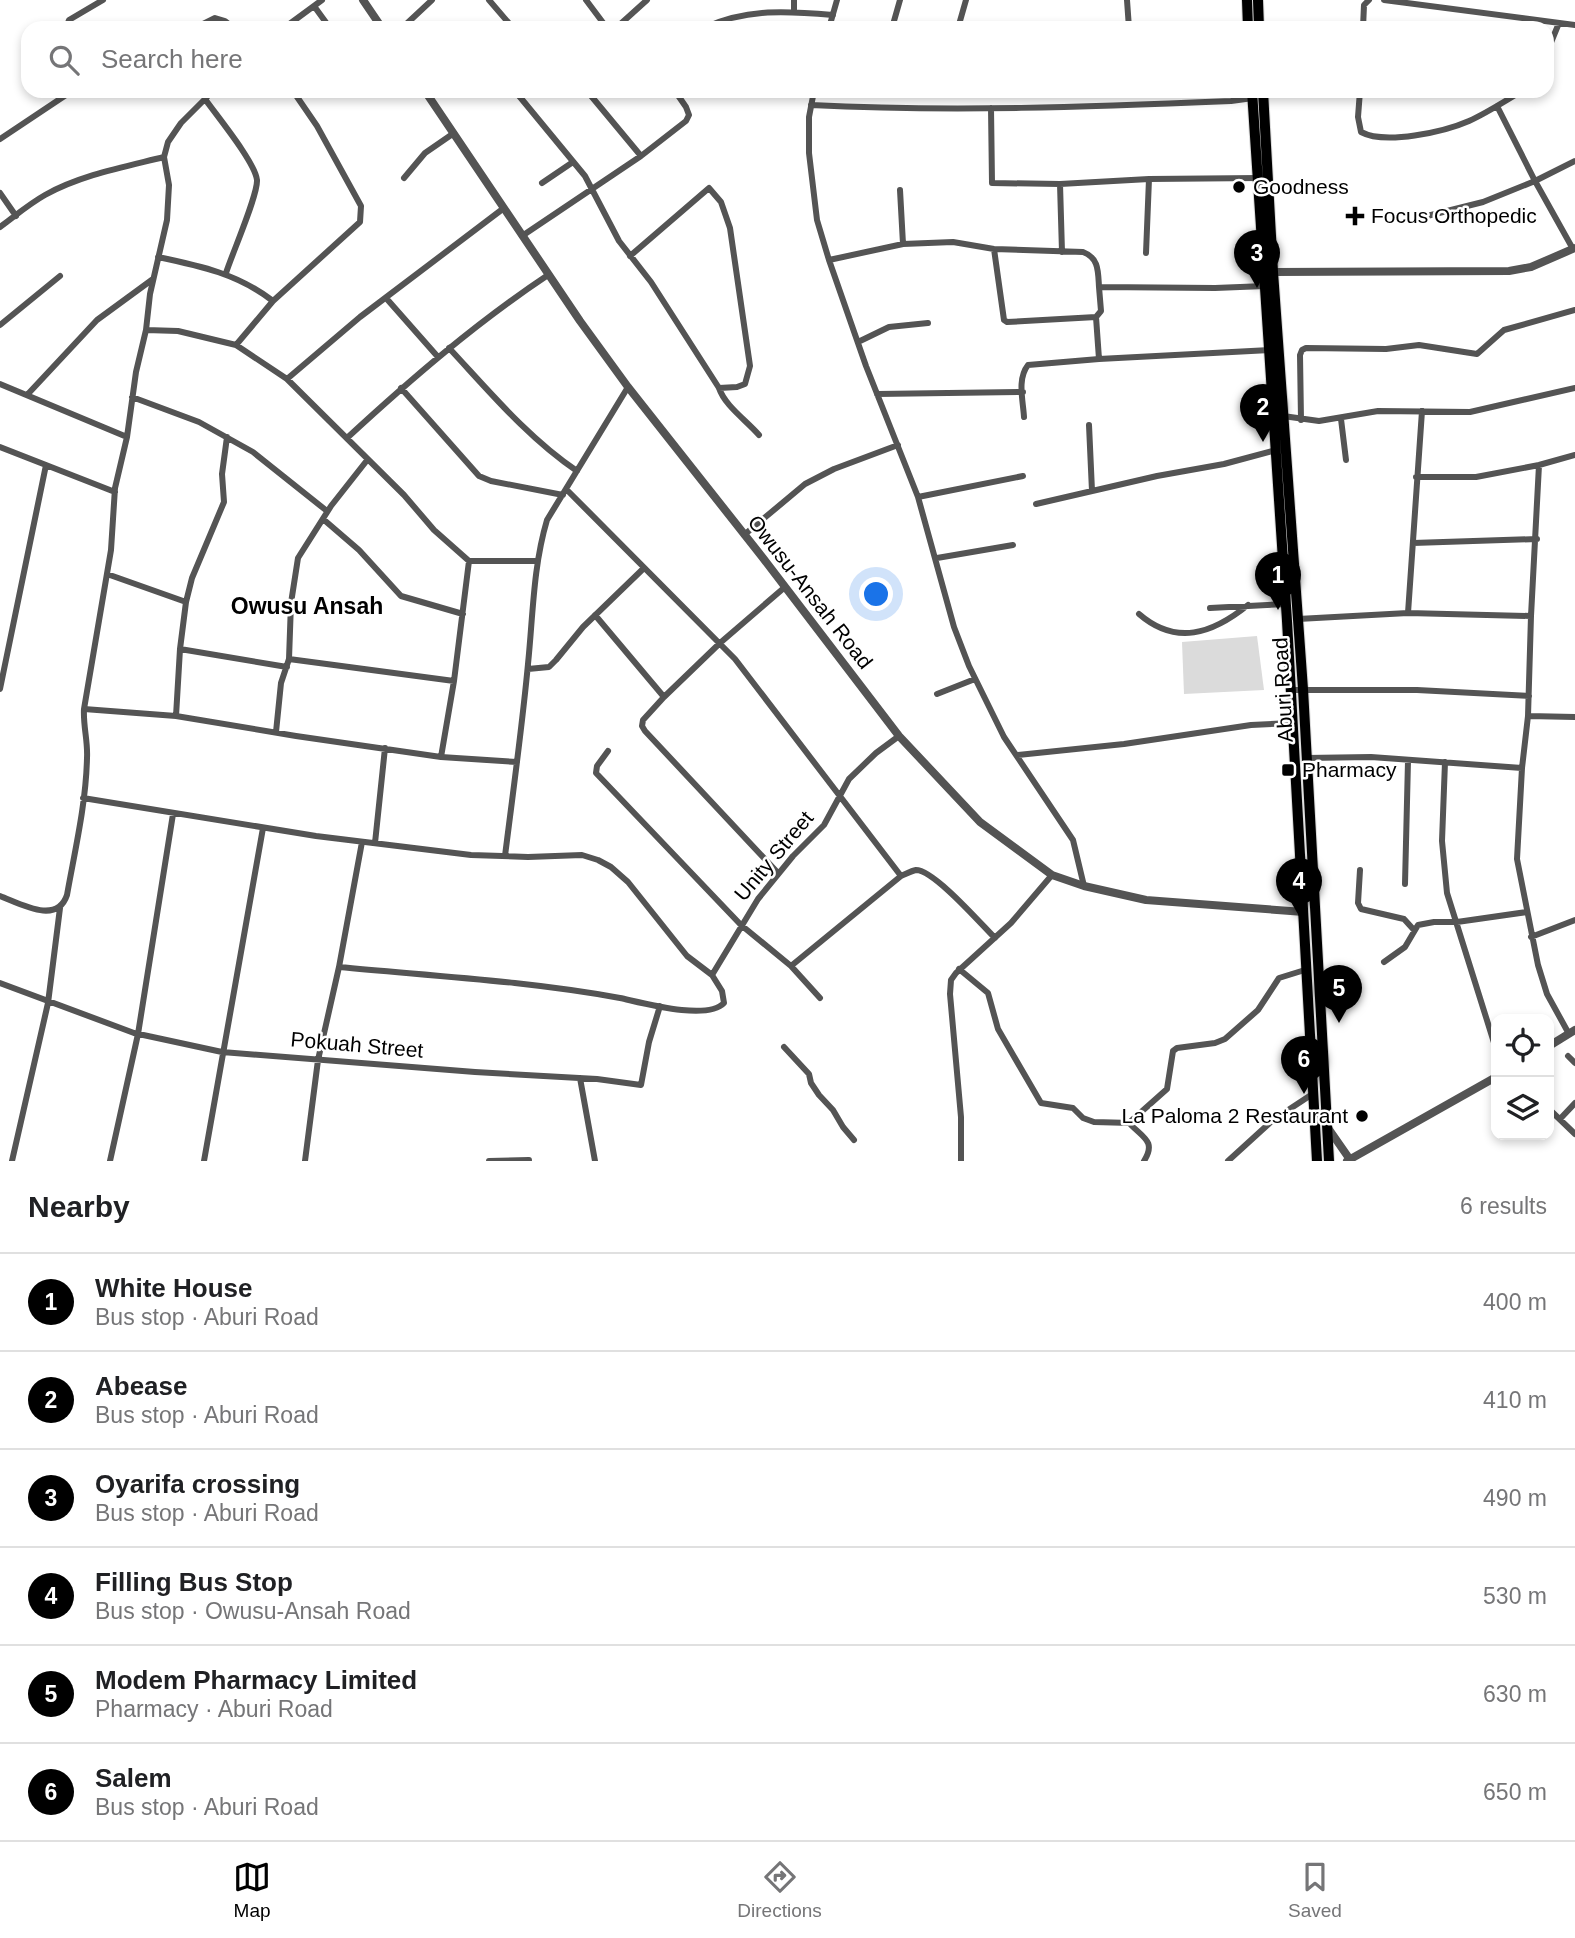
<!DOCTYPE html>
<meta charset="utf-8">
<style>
body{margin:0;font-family:Helvetica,sans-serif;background:#f2f2f2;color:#202124}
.controls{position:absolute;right:21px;bottom:21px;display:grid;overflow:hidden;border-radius:14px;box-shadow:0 4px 10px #0003}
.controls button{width:63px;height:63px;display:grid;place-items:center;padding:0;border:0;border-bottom:2px solid #e0e0e0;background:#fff;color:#202124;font:35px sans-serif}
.you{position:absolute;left:877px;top:595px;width:24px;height:24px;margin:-18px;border:5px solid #fff;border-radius:50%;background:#1a73e8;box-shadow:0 0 0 10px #1a73e833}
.badge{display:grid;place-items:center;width:46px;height:46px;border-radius:50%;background:#000;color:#fff;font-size:23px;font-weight:700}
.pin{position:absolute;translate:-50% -58px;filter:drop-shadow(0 2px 4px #0008)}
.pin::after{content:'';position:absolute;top:37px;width:24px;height:21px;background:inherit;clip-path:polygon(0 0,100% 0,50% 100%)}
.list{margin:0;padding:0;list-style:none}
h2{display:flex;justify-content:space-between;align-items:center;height:91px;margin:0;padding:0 28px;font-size:30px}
h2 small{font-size:23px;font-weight:400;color:#757577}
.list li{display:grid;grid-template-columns:46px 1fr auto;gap:21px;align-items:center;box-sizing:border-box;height:98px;padding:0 28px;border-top:2px solid #e0e0e0}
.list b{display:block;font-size:26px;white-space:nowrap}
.list p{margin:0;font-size:23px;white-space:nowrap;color:#757577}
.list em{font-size:23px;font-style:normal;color:#757577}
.icon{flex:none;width:38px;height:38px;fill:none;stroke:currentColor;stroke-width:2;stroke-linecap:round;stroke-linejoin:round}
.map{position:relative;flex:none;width:1575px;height:1161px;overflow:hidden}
.search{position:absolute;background:#fff;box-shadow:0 4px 10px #0003;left:21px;right:21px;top:21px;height:77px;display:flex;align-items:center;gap:18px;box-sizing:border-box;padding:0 24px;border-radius:21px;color:#757577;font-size:26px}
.sheet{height:679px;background:#fff}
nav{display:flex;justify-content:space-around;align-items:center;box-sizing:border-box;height:98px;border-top:2px solid #e0e0e0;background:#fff;font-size:19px;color:#757577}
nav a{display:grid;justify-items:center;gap:4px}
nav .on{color:#000}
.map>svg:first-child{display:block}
</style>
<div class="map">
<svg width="1575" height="1161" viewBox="0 0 1575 1161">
<rect width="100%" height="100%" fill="#fff"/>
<path fill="#dbdbdb" d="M1257,636L1264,690L1184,694L1182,642Z"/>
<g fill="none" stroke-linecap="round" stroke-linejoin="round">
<g stroke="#dbdbdb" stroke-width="12">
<path id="trunk" d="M1247,0L1248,28
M1258,0L1259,28
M1252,91L1287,621L1317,1161
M1263,91L1273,272L1303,689L1329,1161"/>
</g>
<path stroke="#545454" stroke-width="6" d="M489,0L513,28
M586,0L607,28
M1127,0L1129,28
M1384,0L1575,25
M314,6L330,28
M794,11V0
M66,28L69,20L103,0
M195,28L215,18L225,21L234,28
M284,28L322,0
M402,28L432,0
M616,28L647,0
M704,28C746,8 789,11 833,15
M829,28L837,0
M892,28L900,0
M958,28L966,0
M1363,28L1364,5L1369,0
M1547,52L1559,23
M381,91L383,94
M515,91L585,176L619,241L651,282L719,388C725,406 746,420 759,435
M587,91L641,156
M814,91L809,117V153L817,220L829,260L866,366L918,497L954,627L969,666L1004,737L1073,840L1084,886
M1360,91L1358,117L1361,132C1385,145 1444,132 1469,121C1487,113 1505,101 1522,91
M205,99C217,116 255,162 257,180C258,195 232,254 226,273
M811,105C951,112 1091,107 1231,101L1253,98
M1497,106L1535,181L1573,249
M991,108L992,183L1060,184L1149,179L1259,178
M0,139L72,91
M404,178L425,153L454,133
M542,183L573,162
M1060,184L1062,252
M900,190L903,244
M0,193L16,216
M1415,219L1483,202L1535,181L1575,161
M0,227C15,216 29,204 45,195C81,175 124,167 164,157
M522,236L641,156L686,121L689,115L686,107L675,91
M994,249L1004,320L1007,322L1096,317L1101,311L1099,287
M1146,253L1149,179
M630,256L709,188L721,202L730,228L750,366L745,384L737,387L719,388
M158,257C201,266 238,274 273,301
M829,260L903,244L953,242L994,249L1083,252C1099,258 1098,271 1099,287L1215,288L1265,286
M386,298L438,357
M1096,317L1099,359L1270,350
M0,325L60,276
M146,330L178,331L236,345L287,379L404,495L434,530L469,561H537
M858,342L889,327L928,323
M236,345L273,301L360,222L361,206L317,126L293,91
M449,348C489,391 528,438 577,471
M287,379L360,317L504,208
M0,384L127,437
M401,388L479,476L491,481L563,495
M877,394L1023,392
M27,395L97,320L153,279
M132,397L199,422L253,452L327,511
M1283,416L1319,421L1378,411L1470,412L1575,388
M1024,417C1023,400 1017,379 1028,365L1099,359
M1341,419L1346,460
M1301,420L1300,355L1302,350L1306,348L1386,349L1419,345L1477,354L1504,330L1575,310
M1089,425L1092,491
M347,438C411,379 476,323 548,275
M0,447L115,492
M1539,465L1531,616L1528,716L1522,768L1517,859L1538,965L1547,994L1569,1034
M1416,477H1476L1539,465L1575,455
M566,489L735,659L901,876
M918,497L1023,476
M1036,504L1157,476L1224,464L1276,450
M323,519L359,550L401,596L463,614
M744,535L805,484L834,469L898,445
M1413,543L1537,539
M937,558L1013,545
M107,574L186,602
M1210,608L1286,604
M1408,613L1422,411
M1139,614C1176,646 1212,634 1248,605
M595,615L664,697
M1298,619L1408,613L1531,616
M180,649L287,667
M289,659L291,603L298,558L331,506L368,459
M528,669L549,667L556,660L583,627L644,568
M0,689L46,465
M1290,690H1417L1529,696
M937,694L975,679
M84,709L176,716L296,736L441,757L517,762
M176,716L180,649L186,602L192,578L224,502L222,474L227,437
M1528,716L1575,717
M276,732L281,683L289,659L454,681
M608,751L597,766L596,773L741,925L791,966L901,876C906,874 911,871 916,870C934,870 981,924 995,938
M1018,755L1124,744L1251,725L1292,723
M441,757L454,681L469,561
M1306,758L1371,757L1522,768
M1445,762L1442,841L1447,893L1496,1049
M83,798L316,836L471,855L528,857L582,855L598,860L611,867L628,882L687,956L712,975L722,991L724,1003C707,1021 643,1003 620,998C527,981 433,976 339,967
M375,843L385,748
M505,856C513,792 522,728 528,664C533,616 533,567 547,520L628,387
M1360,870L1358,903L1361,909L1404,919L1414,930
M778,873L645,731L642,726L643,720L664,697L720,643L785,587
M1405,884L1408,761
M0,896C21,904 57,925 67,895C75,850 86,804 87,758C88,741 83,726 84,709L111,550L115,488L127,437L136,372L146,330L150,294L167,220L169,185L164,157L168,142L181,123L213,91
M1531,937L1575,920
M1384,962L1405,947L1418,925L1434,922H1457L1527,912
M791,966L820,998
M959,969L988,993L998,1029L1041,1103L1073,1108L1083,1118L1094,1122L1131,1123
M712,975L758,899L793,856L824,825L849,779L876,753L899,736
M0,983L134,1033L222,1052L475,1072L597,1079L641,1085L649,1042L660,1006
M784,1047L809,1074L811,1083L819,1095L833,1110L843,1127L854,1140
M1568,1056L1575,1063
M580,1078L595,1161
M1549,1109L1575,1134
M1560,1119L1575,1103
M12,1161L48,1003L60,908
M110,1161L138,1034L173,814
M204,1161L263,828
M305,1161L318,1060L339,967L362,842
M489,1161L529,1160
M961,1161V1117L950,994L951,980L956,973L1011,923L1052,875
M1144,1161C1156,1142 1144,1138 1131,1125V1121L1167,1089L1173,1051L1177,1048L1215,1043L1225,1039L1258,1010L1279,978L1308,969
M1228,1161L1273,1120L1314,1093"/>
<path stroke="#545454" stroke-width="8" d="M363,0L382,28
M425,91L580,321L628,387L763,558L899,736L980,822L1052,875L1084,886L1146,900L1304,912
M1273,272L1509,271L1531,267L1575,248
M1549,1046L1575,1030
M1328,1128L1351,1161
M1347,1161L1496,1077"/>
<use href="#trunk" stroke="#000" stroke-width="10"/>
</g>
<g fill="#000" stroke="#fff" stroke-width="2.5">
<circle cx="1239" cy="187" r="7"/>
<path d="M1351.5 205.5h7v7h7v7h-7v7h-7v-7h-7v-7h7z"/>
<rect x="1281" y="763" width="14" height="14" rx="3.5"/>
<circle cx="1362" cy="1116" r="7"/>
</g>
<g text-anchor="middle" stroke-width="5" stroke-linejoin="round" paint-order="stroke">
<g font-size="21" fill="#000" stroke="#fff" text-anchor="start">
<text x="1253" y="194">Goodness</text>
<text x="1371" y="223">Focus Orthopedic</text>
<text x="1302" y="777">Pharmacy</text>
<text x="1348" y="1123" text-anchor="end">La Paloma 2 Restaurant</text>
</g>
<g font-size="21" fill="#000" stroke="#fff">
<text transform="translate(810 592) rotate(52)" y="7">Owusu-Ansah Road</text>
<text transform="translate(1283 690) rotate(-93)" y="7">Aburi Road</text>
<text transform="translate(774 856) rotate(-50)" y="7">Unity Street</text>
<text transform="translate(357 1045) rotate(5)" y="7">Pokuah Street</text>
</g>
<g font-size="23" font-weight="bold" fill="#000" stroke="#fff">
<text x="307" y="614">Owusu Ansah</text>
</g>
</g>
</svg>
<div class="controls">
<button><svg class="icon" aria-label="locate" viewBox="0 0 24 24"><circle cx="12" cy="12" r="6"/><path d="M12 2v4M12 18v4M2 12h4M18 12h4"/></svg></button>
<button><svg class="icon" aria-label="layers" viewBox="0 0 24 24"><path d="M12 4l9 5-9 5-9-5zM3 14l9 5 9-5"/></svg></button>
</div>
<div class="you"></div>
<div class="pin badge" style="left:1278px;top:610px">1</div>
<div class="pin badge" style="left:1263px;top:442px">2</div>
<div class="pin badge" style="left:1257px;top:288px">3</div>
<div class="pin badge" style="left:1299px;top:916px">4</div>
<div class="pin badge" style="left:1339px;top:1023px">5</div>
<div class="pin badge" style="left:1304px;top:1094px">6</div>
<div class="search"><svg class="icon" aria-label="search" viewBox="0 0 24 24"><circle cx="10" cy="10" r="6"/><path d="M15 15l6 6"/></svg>Search here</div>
</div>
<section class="sheet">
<h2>Nearby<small>6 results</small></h2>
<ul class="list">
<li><span class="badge">1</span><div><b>White House</b><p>Bus stop · Aburi Road</p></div><em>400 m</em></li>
<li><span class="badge">2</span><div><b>Abease</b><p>Bus stop · Aburi Road</p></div><em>410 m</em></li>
<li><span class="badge">3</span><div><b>Oyarifa crossing</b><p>Bus stop · Aburi Road</p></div><em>490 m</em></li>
<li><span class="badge">4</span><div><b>Filling Bus Stop</b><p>Bus stop · Owusu-Ansah Road</p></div><em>530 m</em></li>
<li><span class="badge">5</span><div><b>Modem Pharmacy Limited</b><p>Pharmacy · Aburi Road</p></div><em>630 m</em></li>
<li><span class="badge">6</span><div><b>Salem</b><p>Bus stop · Aburi Road</p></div><em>650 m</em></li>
</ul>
</section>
<nav>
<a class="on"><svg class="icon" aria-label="map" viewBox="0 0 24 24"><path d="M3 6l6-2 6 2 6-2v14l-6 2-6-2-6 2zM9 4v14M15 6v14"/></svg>Map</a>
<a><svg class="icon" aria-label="directions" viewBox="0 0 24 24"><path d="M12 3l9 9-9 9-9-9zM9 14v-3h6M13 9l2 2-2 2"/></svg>Directions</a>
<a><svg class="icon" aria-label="saved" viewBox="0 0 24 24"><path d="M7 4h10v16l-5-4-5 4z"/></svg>Saved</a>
</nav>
